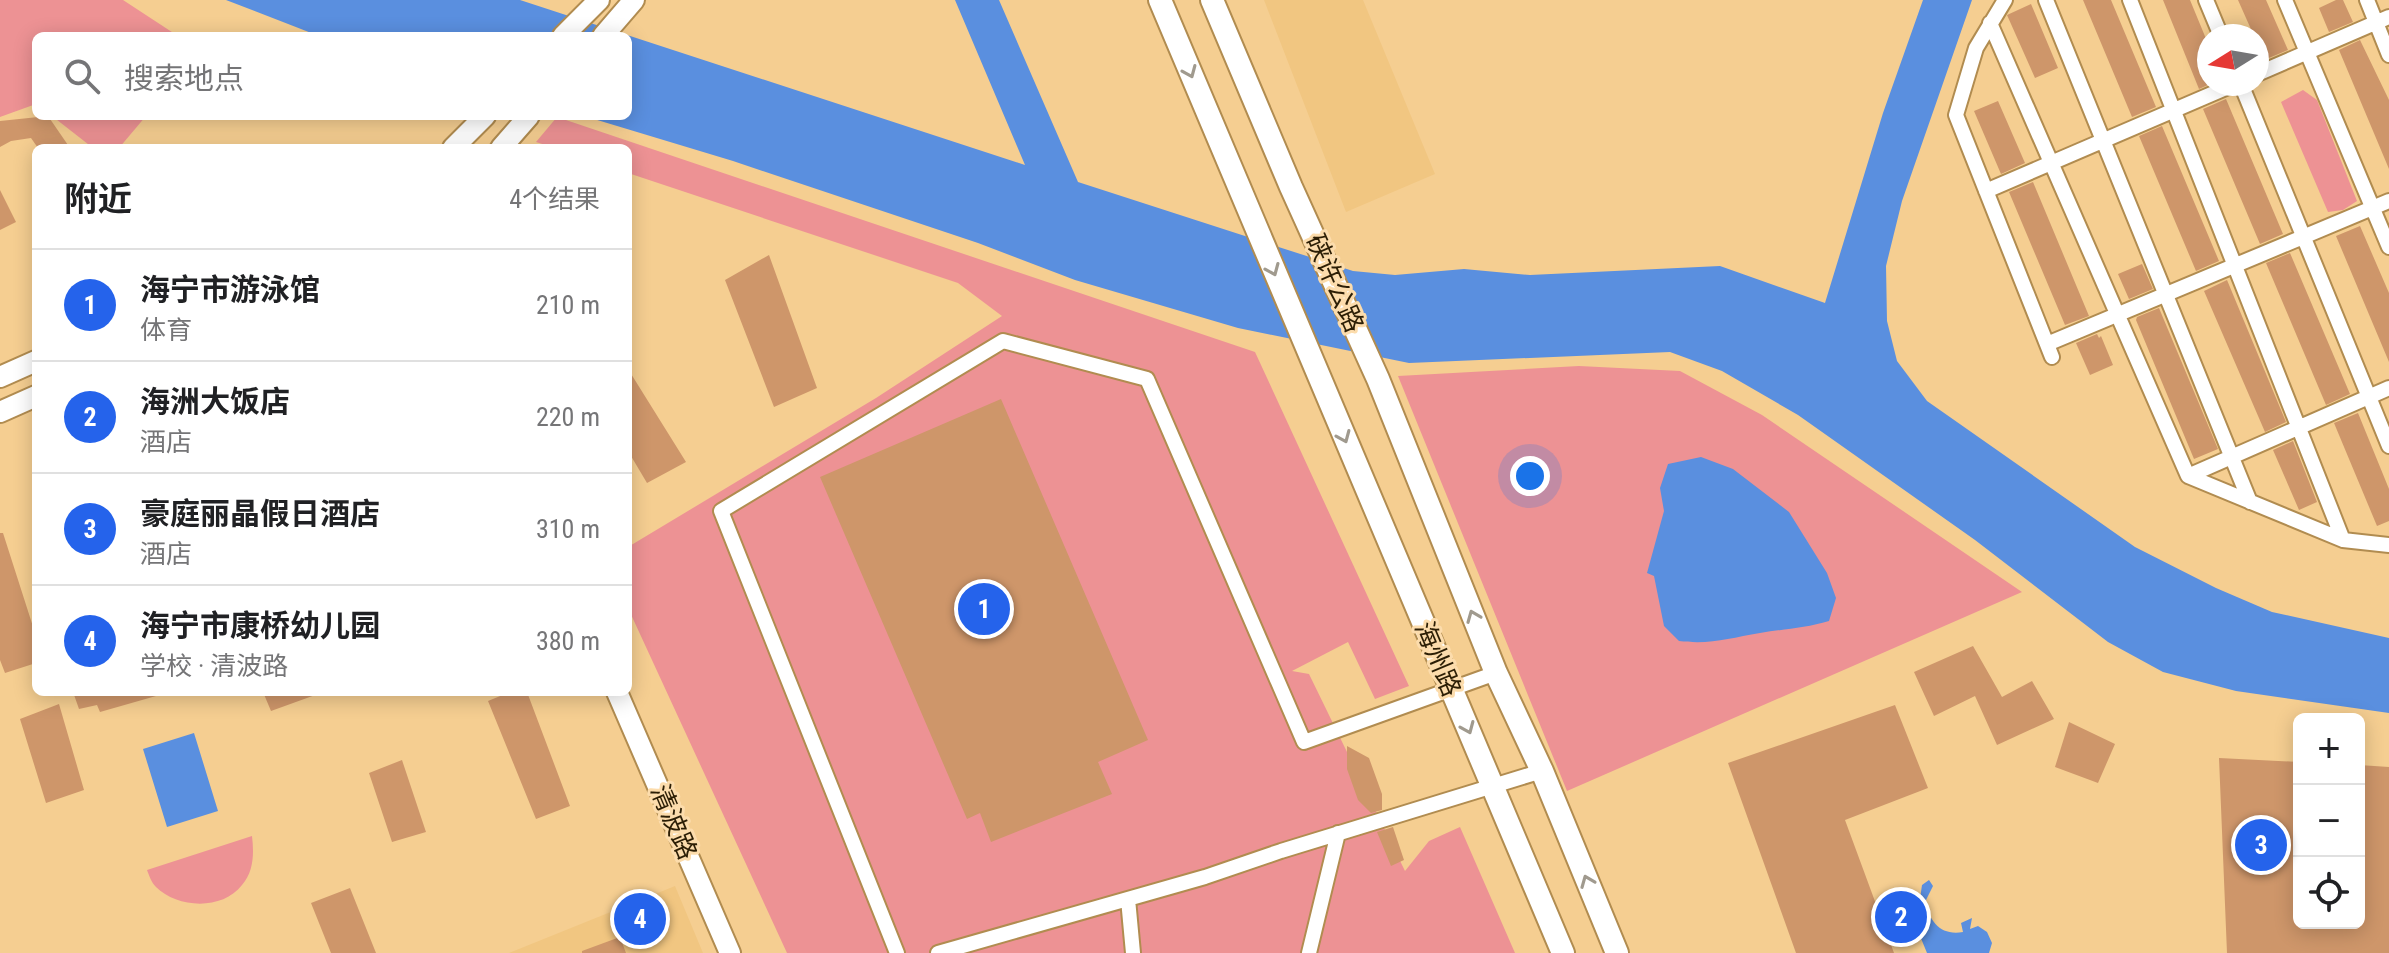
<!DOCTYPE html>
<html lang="zh">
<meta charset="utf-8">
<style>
body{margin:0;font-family:"Roboto Condensed","Noto Sans SC",sans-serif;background:#f2f2f2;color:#202124}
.controls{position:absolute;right:24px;bottom:24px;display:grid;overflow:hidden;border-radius:12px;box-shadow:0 4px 20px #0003}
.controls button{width:72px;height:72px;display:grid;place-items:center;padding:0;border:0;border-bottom:2px solid #e0e0e0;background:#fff;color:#202124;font:40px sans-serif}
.compass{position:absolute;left:2197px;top:24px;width:72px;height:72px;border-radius:50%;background:#fff;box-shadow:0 4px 20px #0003;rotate:259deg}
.you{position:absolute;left:1530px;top:476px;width:28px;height:28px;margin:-20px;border:6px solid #fff;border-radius:50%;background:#1a73e8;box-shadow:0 0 0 12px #1a73e833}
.badge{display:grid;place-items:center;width:52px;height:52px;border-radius:50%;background:#2563eb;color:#fff;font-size:26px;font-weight:700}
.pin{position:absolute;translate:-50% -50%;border:4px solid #fff;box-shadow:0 2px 8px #0006}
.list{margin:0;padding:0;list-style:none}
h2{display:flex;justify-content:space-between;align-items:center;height:104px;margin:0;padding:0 32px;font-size:34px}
h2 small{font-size:26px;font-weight:400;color:#757577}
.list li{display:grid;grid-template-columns:52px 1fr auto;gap:24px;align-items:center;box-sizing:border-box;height:112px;padding:0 32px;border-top:2px solid #e0e0e0}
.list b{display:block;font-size:30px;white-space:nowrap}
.list p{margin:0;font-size:26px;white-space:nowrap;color:#757577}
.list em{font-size:26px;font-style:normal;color:#757577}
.icon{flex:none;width:44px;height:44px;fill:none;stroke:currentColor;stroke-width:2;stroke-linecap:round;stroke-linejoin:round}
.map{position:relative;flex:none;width:2389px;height:953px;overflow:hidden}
.search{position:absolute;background:#fff;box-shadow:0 4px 20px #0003;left:32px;top:32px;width:600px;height:88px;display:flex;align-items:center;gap:20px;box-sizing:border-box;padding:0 28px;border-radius:12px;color:#757577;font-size:30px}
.panel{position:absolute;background:#fff;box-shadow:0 4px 20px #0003;left:32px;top:144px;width:600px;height:552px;border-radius:12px}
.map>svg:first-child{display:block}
</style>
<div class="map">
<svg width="2389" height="953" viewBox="0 0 2389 953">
<rect width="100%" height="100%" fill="#f5ce91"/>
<path fill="#f1c681" d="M1264,0H1363L1435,174L1346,212Z
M675,886L703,953H509Z"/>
<path fill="#ed9294" d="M0,0H123L178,36H36V104L0,117Z
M2303,90L2317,100L2357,201L2343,210L2328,212L2281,102Z
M52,116H146L119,148H93Z
M557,117L1255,352L1409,686L1375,699L1348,642L1292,671L1309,674L1405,871L1429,841L1460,827L1515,953H787L628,608V547L876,398L1002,316L958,283L628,173V148H555L536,142Z
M1579,366L1680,371L1762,415L2022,592L1567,791L1398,376Z
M252,836C254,853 254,871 242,885C222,911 177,908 156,887C151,882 149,875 147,870Z"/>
<path fill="#5a8fdf" d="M226,0H520L1025,165L955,0H999L1078,182L1353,271L1395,275L1464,269L1530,275L1720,266L1825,303L1883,113L1923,0H1972L1902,201L1886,266L1887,321L1897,361L1927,401L2135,547L2216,588L2272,612L2389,638V713L2236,691L2163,672L2108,642L1975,540L1798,415L1722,371L1670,352L1409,363L1238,328L1075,280L978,243L733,161L584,116H628V36H319Z
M1701,457L1733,469L1789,512L1827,573L1836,598L1829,621C1806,628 1784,629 1760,633C1730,638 1710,645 1679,641L1664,626L1654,576L1647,573L1664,511L1660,488L1668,464Z
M194,733L218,811L167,827L143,749Z
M1929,880L1933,886L1925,902C1930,922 1941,936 1963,932L1961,923L1972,918L1970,929L1978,926L1987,932L1992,943L1989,953H1927L1911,914L1912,905L1920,899L1922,885Z"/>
<path fill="#ce966a" d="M2083,0H2111L2156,107L2132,117Z
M2163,0H2190L2209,46L2210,84L2199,89Z
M2238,0H2266L2288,50L2264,60L2257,44V36H2254Z
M2336,0H2343L2353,22L2329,32L2319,8Z
M2031,4L2058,68L2035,78L2007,15Z
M2360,40L2389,100V169L2339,50Z
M2226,99L2283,234L2260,244L2203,109Z
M1998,101L2025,163L2001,174L1974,111Z
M48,116L70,148H38L31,138L11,141L0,147V121Z
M2162,126L2219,261L2196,271L2139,136Z
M2033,182L2089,316L2065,325L2009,192Z
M0,190L16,222L0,230Z
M2360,226L2389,293V362L2336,236Z
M2290,253L2350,394L2326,405L2266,263Z
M769,255L817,388L774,407L725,280Z
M2142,264L2153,289L2129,299L2118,274Z
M2227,280L2286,422L2265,432L2204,291Z
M2159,308L2218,449L2194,459L2136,320L2137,317Z
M2097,334L2099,338L2101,336L2113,365L2090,375L2076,343Z
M628,369L686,462L647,483L628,451Z
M1001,399L1148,740L1098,762L1112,794L991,842L980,813L967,819L820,477Z
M2358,413L2389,489V521L2377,526L2334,423Z
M2293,441L2317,502L2299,510L2273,450Z
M0,533H3L36,636V663L5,673L0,660Z
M1973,646L2002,697L2032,681L2054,719L1997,745L1975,696L1934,716L1914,672Z
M73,692H155L156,696L100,712L97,705L79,709Z
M263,692H318V694L271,711Z
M510,692H527L570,806L536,819L488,701Z
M59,704L84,790L46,803L20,719Z
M1895,705L1928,788L1845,820L1894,953H1796L1728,763Z
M2069,722L2115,744L2098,783L2055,767Z
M1347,746L1369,758L1382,794V810L1371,813L1358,800L1347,769Z
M2219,758L2299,762V923H2359V765L2389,767V953H2227Z
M402,760L426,832L392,842L369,773Z
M1393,827L1404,860L1391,866L1377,832Z
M350,888L376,953H331L311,903Z
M620,937L626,953H582V951Z"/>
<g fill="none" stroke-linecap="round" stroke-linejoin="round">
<g stroke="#b18c50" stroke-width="18">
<path id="street" d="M2005,0L1976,48L1956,115L2052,357
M2046,0L2250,502
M2130,0L2343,540
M2206,0L2221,36
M2285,0L2389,247
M2367,0L2389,55
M1990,23L2188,476L2343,540L2389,545
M2257,74L2389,17
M2241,84L2389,446
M1986,191L2235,84
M2047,344L2389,201
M2188,476L2389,388
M1128,899L1133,953
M897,953L721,511L1003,341L1147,379L1304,742L1496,673
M938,953L1205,877L1281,851L1542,771
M1309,953L1338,833"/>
</g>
<g stroke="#b18c50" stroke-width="24">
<path id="secondary" d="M563,36L599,0
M603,36L634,0
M453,148L485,116
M501,148L529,116
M0,377L36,361
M0,412L36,396
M617,692L730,953"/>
</g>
<g stroke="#b18c50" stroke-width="26">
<path id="primary" d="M1160,0L1563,953
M1212,0L1291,187L1378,379L1496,673L1542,771L1617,953"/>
</g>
<use href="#street" stroke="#fff" stroke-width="14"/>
<use href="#secondary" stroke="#fff" stroke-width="20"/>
<use href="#primary" stroke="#fff" stroke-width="22"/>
</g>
<defs><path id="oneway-chevron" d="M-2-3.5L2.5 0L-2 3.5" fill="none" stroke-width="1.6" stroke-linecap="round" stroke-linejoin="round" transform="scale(2)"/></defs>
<g stroke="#a09a8e">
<use href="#oneway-chevron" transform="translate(1190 72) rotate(67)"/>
<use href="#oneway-chevron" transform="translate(1273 270) rotate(67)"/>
<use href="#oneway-chevron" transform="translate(1344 437) rotate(67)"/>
<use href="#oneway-chevron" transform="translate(1473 616) rotate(-112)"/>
<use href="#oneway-chevron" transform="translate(1468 728) rotate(67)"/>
<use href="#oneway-chevron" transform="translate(1587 881) rotate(-112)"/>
</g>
<g text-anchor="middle" stroke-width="6" stroke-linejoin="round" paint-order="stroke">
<g font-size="26" fill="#2c1e05" stroke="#fcdcac">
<text transform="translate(1335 283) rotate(66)" y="9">硖许公路</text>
<text transform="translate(1438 659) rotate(67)" y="9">海州路</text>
<text transform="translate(674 822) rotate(67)" y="9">清波路</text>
</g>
</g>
</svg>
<div class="controls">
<button>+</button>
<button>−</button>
<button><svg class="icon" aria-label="locate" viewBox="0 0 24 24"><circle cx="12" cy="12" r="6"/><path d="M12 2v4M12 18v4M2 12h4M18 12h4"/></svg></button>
</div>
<svg class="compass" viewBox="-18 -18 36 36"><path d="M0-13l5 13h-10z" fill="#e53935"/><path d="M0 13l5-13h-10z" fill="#757577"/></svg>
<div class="you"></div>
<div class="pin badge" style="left:984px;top:609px">1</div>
<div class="pin badge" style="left:1901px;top:917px">2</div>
<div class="pin badge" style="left:2261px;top:845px">3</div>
<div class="pin badge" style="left:640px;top:919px">4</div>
<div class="search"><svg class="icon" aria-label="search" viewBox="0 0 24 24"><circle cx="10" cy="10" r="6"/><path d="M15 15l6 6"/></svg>搜索地点</div>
<section class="panel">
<h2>附近<small>4个结果</small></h2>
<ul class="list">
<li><span class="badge">1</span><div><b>海宁市游泳馆</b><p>体育</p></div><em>210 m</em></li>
<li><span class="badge">2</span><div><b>海洲大饭店</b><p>酒店</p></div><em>220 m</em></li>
<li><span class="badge">3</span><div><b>豪庭丽晶假日酒店</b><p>酒店</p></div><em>310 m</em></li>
<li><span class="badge">4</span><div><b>海宁市康桥幼儿园</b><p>学校 · 清波路</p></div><em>380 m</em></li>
</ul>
</section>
</div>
